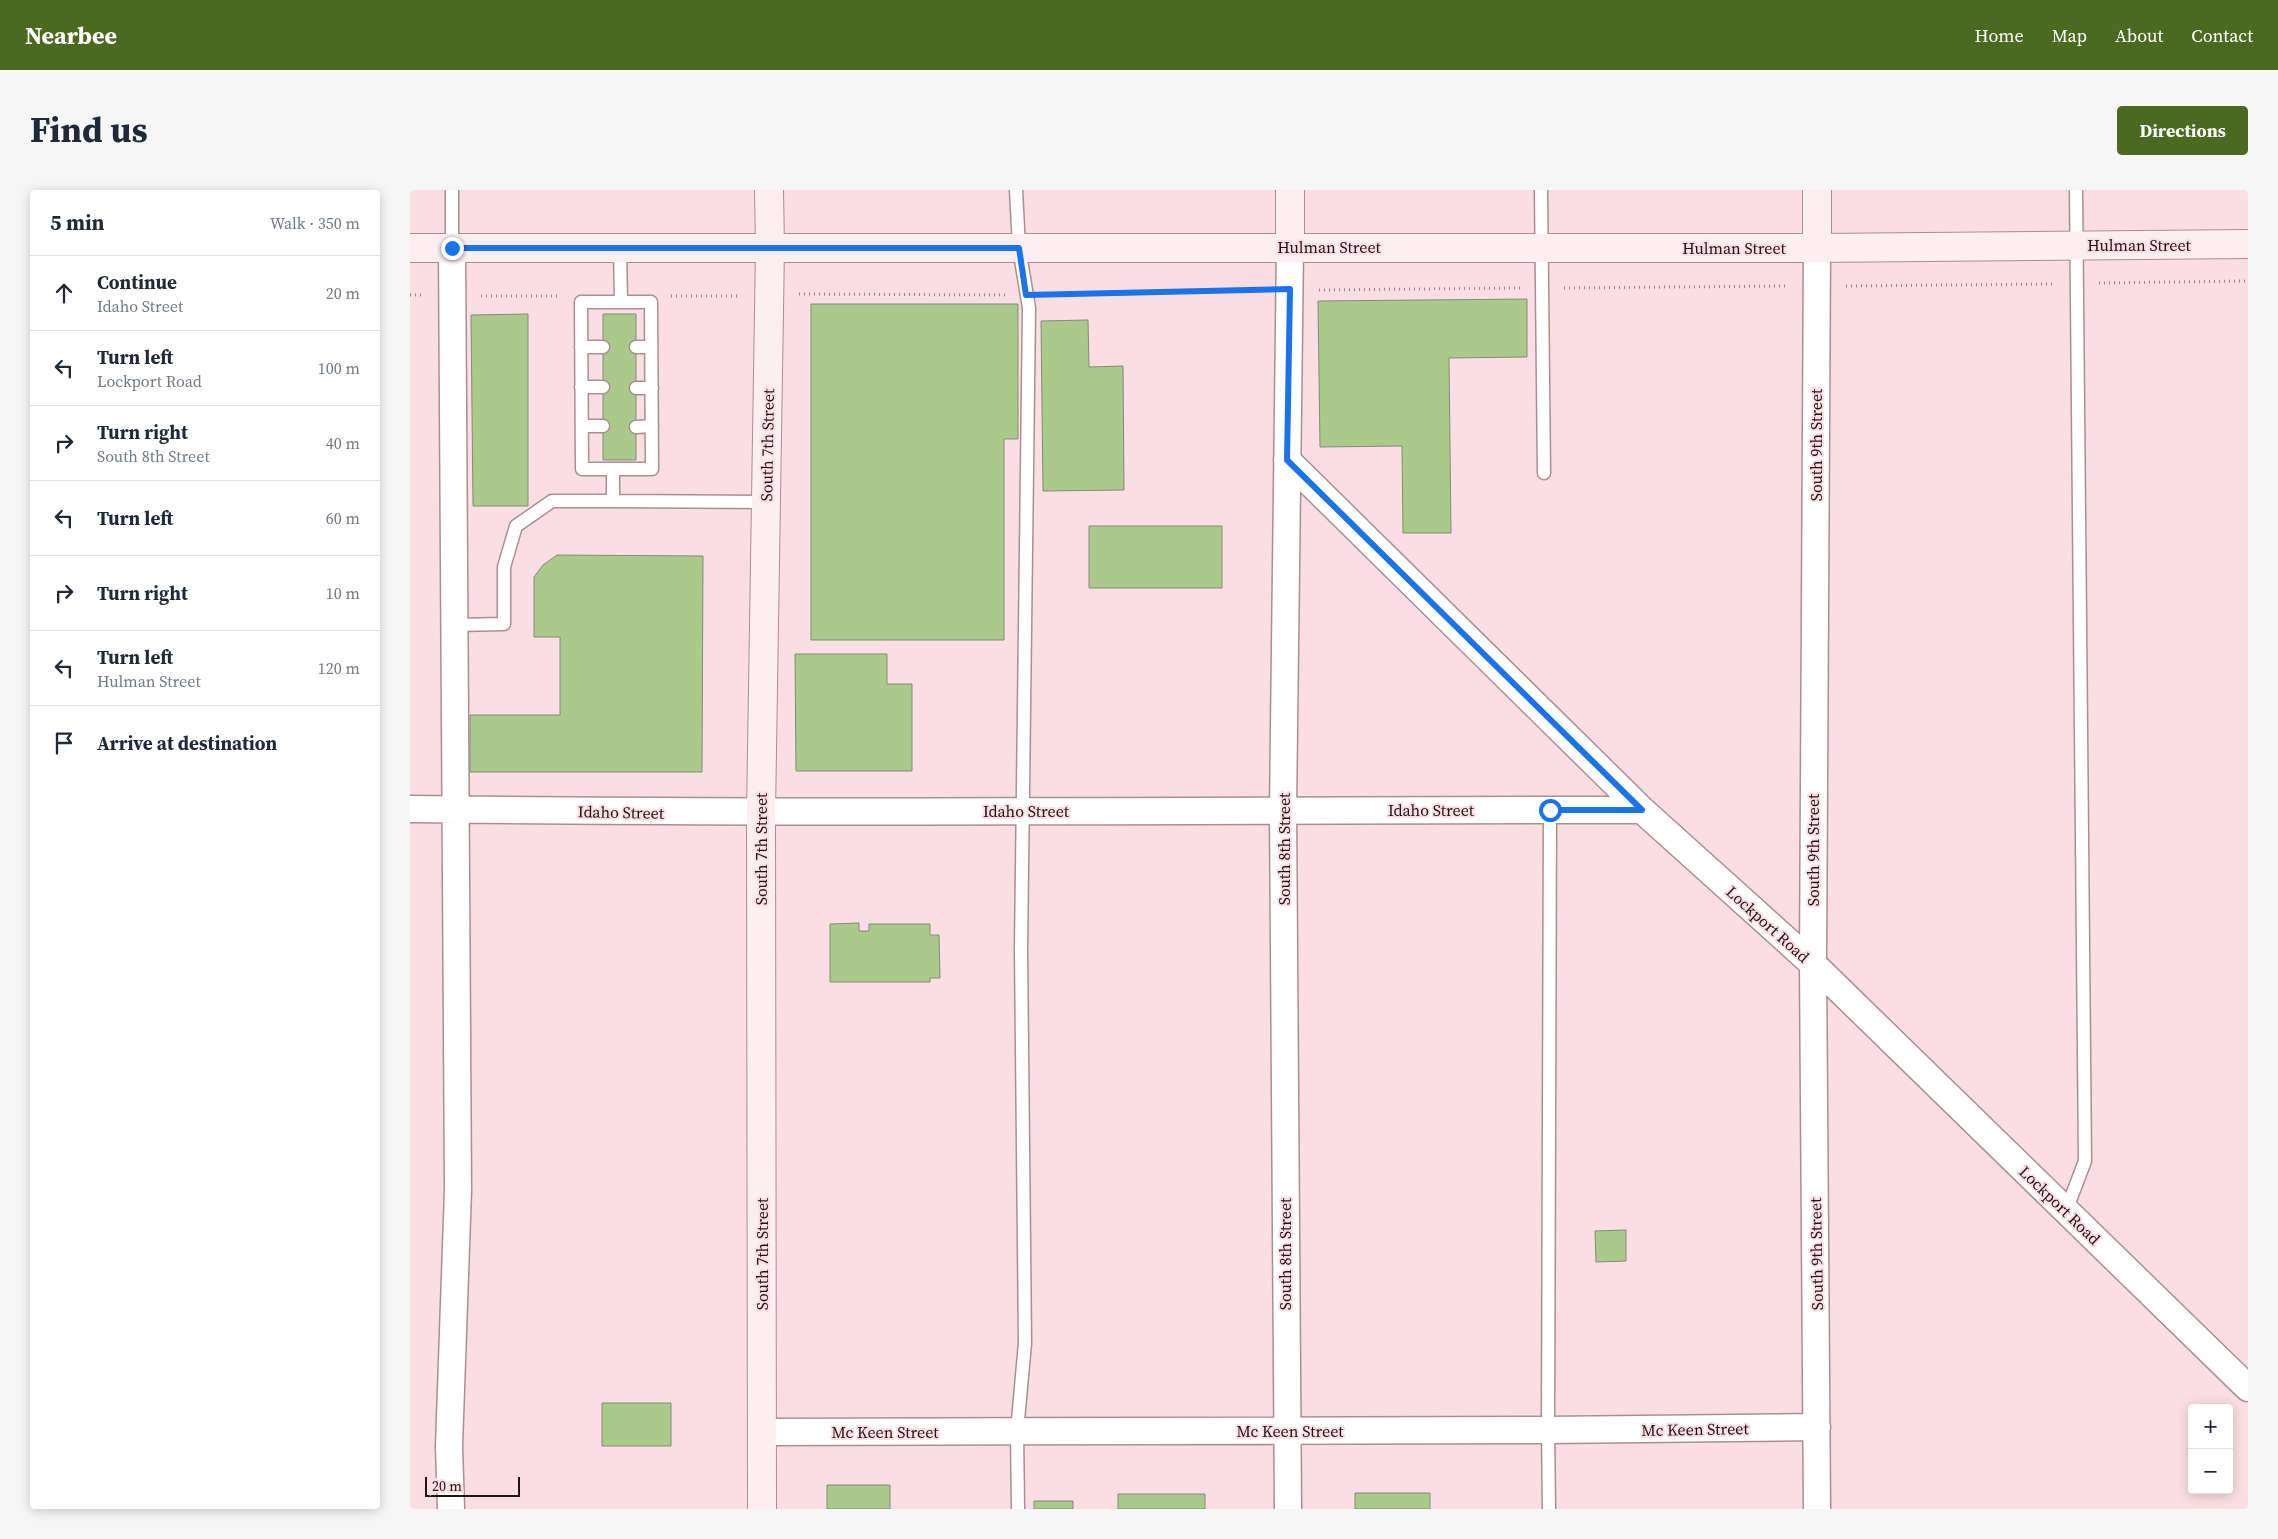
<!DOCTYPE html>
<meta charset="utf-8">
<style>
body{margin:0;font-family:"Source Serif 4",serif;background:#f6f6f7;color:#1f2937}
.controls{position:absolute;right:15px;bottom:15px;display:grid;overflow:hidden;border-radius:5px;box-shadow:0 2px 12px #0003}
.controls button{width:45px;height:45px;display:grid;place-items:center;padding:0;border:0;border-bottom:1px solid #e0e1e3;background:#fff;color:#1f2937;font:25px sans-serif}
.scale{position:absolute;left:15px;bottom:12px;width:95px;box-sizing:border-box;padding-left:5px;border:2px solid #1f1517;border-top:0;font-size:14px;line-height:18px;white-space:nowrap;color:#1f1517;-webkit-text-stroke:4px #fadee3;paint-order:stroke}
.stop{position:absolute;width:15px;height:15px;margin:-11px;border:4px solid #1a73e8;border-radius:50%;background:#fff}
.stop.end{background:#1a73e8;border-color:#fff;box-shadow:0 1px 5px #0008}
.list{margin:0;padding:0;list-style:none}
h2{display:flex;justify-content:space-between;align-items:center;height:65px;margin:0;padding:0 20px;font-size:21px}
h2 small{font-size:16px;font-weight:400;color:#747a83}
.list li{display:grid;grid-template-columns:32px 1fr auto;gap:15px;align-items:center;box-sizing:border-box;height:75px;padding:0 20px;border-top:1px solid #e0e1e3}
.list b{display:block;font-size:19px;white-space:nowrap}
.list p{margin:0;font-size:16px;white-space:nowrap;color:#747a83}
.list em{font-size:16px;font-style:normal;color:#747a83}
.icon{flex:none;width:28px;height:28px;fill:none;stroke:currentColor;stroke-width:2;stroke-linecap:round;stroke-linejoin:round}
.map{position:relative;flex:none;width:1838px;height:1319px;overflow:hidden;border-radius:5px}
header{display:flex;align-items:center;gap:30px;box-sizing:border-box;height:70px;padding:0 25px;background:#4a6a20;color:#fff}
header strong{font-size:24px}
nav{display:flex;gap:28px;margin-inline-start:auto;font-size:18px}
.intro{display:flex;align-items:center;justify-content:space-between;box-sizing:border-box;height:120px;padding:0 30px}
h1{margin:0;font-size:35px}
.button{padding:12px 22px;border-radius:5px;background:#4a6a20;color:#fff;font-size:18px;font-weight:700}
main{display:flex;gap:30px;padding:0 30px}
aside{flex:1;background:#fff;border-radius:5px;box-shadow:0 2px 12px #0003}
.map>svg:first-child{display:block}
</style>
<header>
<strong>Nearbee</strong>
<nav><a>Home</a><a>Map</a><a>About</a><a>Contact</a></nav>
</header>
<div class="intro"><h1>Find us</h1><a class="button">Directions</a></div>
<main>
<aside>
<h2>5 min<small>Walk · 350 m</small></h2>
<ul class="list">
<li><svg class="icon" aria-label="ahead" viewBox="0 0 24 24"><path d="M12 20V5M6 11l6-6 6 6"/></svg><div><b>Continue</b><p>Idaho Street</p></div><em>20 m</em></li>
<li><svg class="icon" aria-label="left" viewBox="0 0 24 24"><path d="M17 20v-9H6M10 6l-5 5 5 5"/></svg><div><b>Turn left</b><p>Lockport Road</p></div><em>100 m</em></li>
<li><svg class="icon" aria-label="right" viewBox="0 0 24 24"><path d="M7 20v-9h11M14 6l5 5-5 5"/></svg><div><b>Turn right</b><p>South 8th Street</p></div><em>40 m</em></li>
<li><svg class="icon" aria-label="left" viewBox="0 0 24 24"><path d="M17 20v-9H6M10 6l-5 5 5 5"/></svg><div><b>Turn left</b></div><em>60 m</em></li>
<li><svg class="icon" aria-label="right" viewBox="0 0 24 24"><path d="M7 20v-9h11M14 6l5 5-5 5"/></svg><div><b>Turn right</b></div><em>10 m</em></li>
<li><svg class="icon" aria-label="left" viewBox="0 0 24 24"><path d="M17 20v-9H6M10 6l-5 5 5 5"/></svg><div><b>Turn left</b><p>Hulman Street</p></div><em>120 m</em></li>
<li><svg class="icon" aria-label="arrive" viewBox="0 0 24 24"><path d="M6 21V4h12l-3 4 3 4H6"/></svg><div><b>Arrive at destination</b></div></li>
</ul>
</aside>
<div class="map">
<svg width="1838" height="1319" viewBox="0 0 1838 1319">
<rect width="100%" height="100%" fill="#fadee3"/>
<path fill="#aac98b" stroke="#828c78" d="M1117,109V167L1039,168L1041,343H993L992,256L910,257L908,111Z
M401,114H608V249H594V450H401Z
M118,124V316H63L61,125Z
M193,124H226V270H193Z
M678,130L679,177L713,176L714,300L633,301L631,131Z
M679,336H812V398H679Z
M147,365L293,366L292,582H60V525H150V447H124V387L133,375Z
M385,464H477V494H502V581H386Z
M449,733V741H459V734H520V745H529L530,788H520V792H420V734Z
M1216,1040V1071L1186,1072L1185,1041Z
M192,1213H261V1256H192Z
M417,1295H480V1319H417Z
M945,1303H1020V1319H945Z
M708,1304H795V1319H708Z
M624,1311H663V1319H624Z"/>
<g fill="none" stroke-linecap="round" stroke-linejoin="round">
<g stroke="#a98f93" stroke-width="15">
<path id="lane" d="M606,0L609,58L619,118L611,759L615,1153L607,1241L608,1319
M1131,0L1134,283
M42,58V0
M210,58L211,112H171L172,279H242L241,112H211
M171,157H193
M226,157H241
M171,197H193
M226,198H242
M172,236H193
M226,237L242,236
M203,311L356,312
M45,435L94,434V377L106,336L142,311H203V279
M1656,1021L1675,971L1666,0
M1139,1319L1138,1240L1140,620"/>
</g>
<g stroke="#a98f93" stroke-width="29">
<path id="street" d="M1407,58L1403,774L1407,1319
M877,270L1232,620L1403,774L1838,1198
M0,619C411,624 821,620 1232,620
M352,1242L1138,1240L1407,1237
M41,1319L39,1256L48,1000L42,58
M878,1319L873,619L880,57"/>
</g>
<g stroke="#a98f93" stroke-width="30">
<path id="secondary" d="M880,0V57
M1407,0V58
M0,58H1407L1838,54
M352,1319L351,623L360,58L359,0"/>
</g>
<path stroke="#9a8689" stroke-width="3" stroke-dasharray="1 4" stroke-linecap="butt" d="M1689,93L1838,91
M1436,96L1645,94
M1154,98L1377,96
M909,100L1110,98
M389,104L595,105
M0,105H13
M639,105L850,101
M71,106H150
M261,106H330"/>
<use href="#lane" stroke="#fff" stroke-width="12"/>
<use href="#street" stroke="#fff" stroke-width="26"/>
<use href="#secondary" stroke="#fdeef1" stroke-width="28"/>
</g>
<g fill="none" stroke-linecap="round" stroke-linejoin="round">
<path stroke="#1a73e8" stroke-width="6" d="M42,58H609L616,105L880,99L877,270L1232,620H1140"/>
</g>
<g text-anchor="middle" stroke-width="4" stroke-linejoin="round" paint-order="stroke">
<g font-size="16" fill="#1f1517" stroke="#fadee3">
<text x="1729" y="61">Hulman Street</text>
<text x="919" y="63">Hulman Street</text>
<text x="1324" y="64">Hulman Street</text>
<text transform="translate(357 255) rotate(-89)" y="6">South 7th Street</text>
<text transform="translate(1406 255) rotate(-90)" y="6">South 9th Street</text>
<text x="1021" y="626">Idaho Street</text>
<text x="616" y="627">Idaho Street</text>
<text transform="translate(211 622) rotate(1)" y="6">Idaho Street</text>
<text transform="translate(351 659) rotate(-90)" y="6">South 7th Street</text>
<text transform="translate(874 659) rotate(-90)" y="6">South 8th Street</text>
<text transform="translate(1403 660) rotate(-90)" y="6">South 9th Street</text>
<text transform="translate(1358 734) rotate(42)" y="6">Lockport Road</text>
<text transform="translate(1650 1015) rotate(44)" y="6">Lockport Road</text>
<text transform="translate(352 1064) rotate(-90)" y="6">South 7th Street</text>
<text transform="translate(875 1064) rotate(-90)" y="6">South 8th Street</text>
<text transform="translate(1406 1064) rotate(-91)" y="6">South 9th Street</text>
<text transform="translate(1285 1239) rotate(-1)" y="6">Mc Keen Street</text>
<text x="880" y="1247">Mc Keen Street</text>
<text x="475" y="1248">Mc Keen Street</text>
</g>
</g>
</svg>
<div class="controls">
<button>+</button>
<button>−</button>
</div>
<div class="scale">20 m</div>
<div class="stop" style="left:1140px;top:620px"></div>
<div class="stop end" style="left:42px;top:58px"></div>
</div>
</main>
